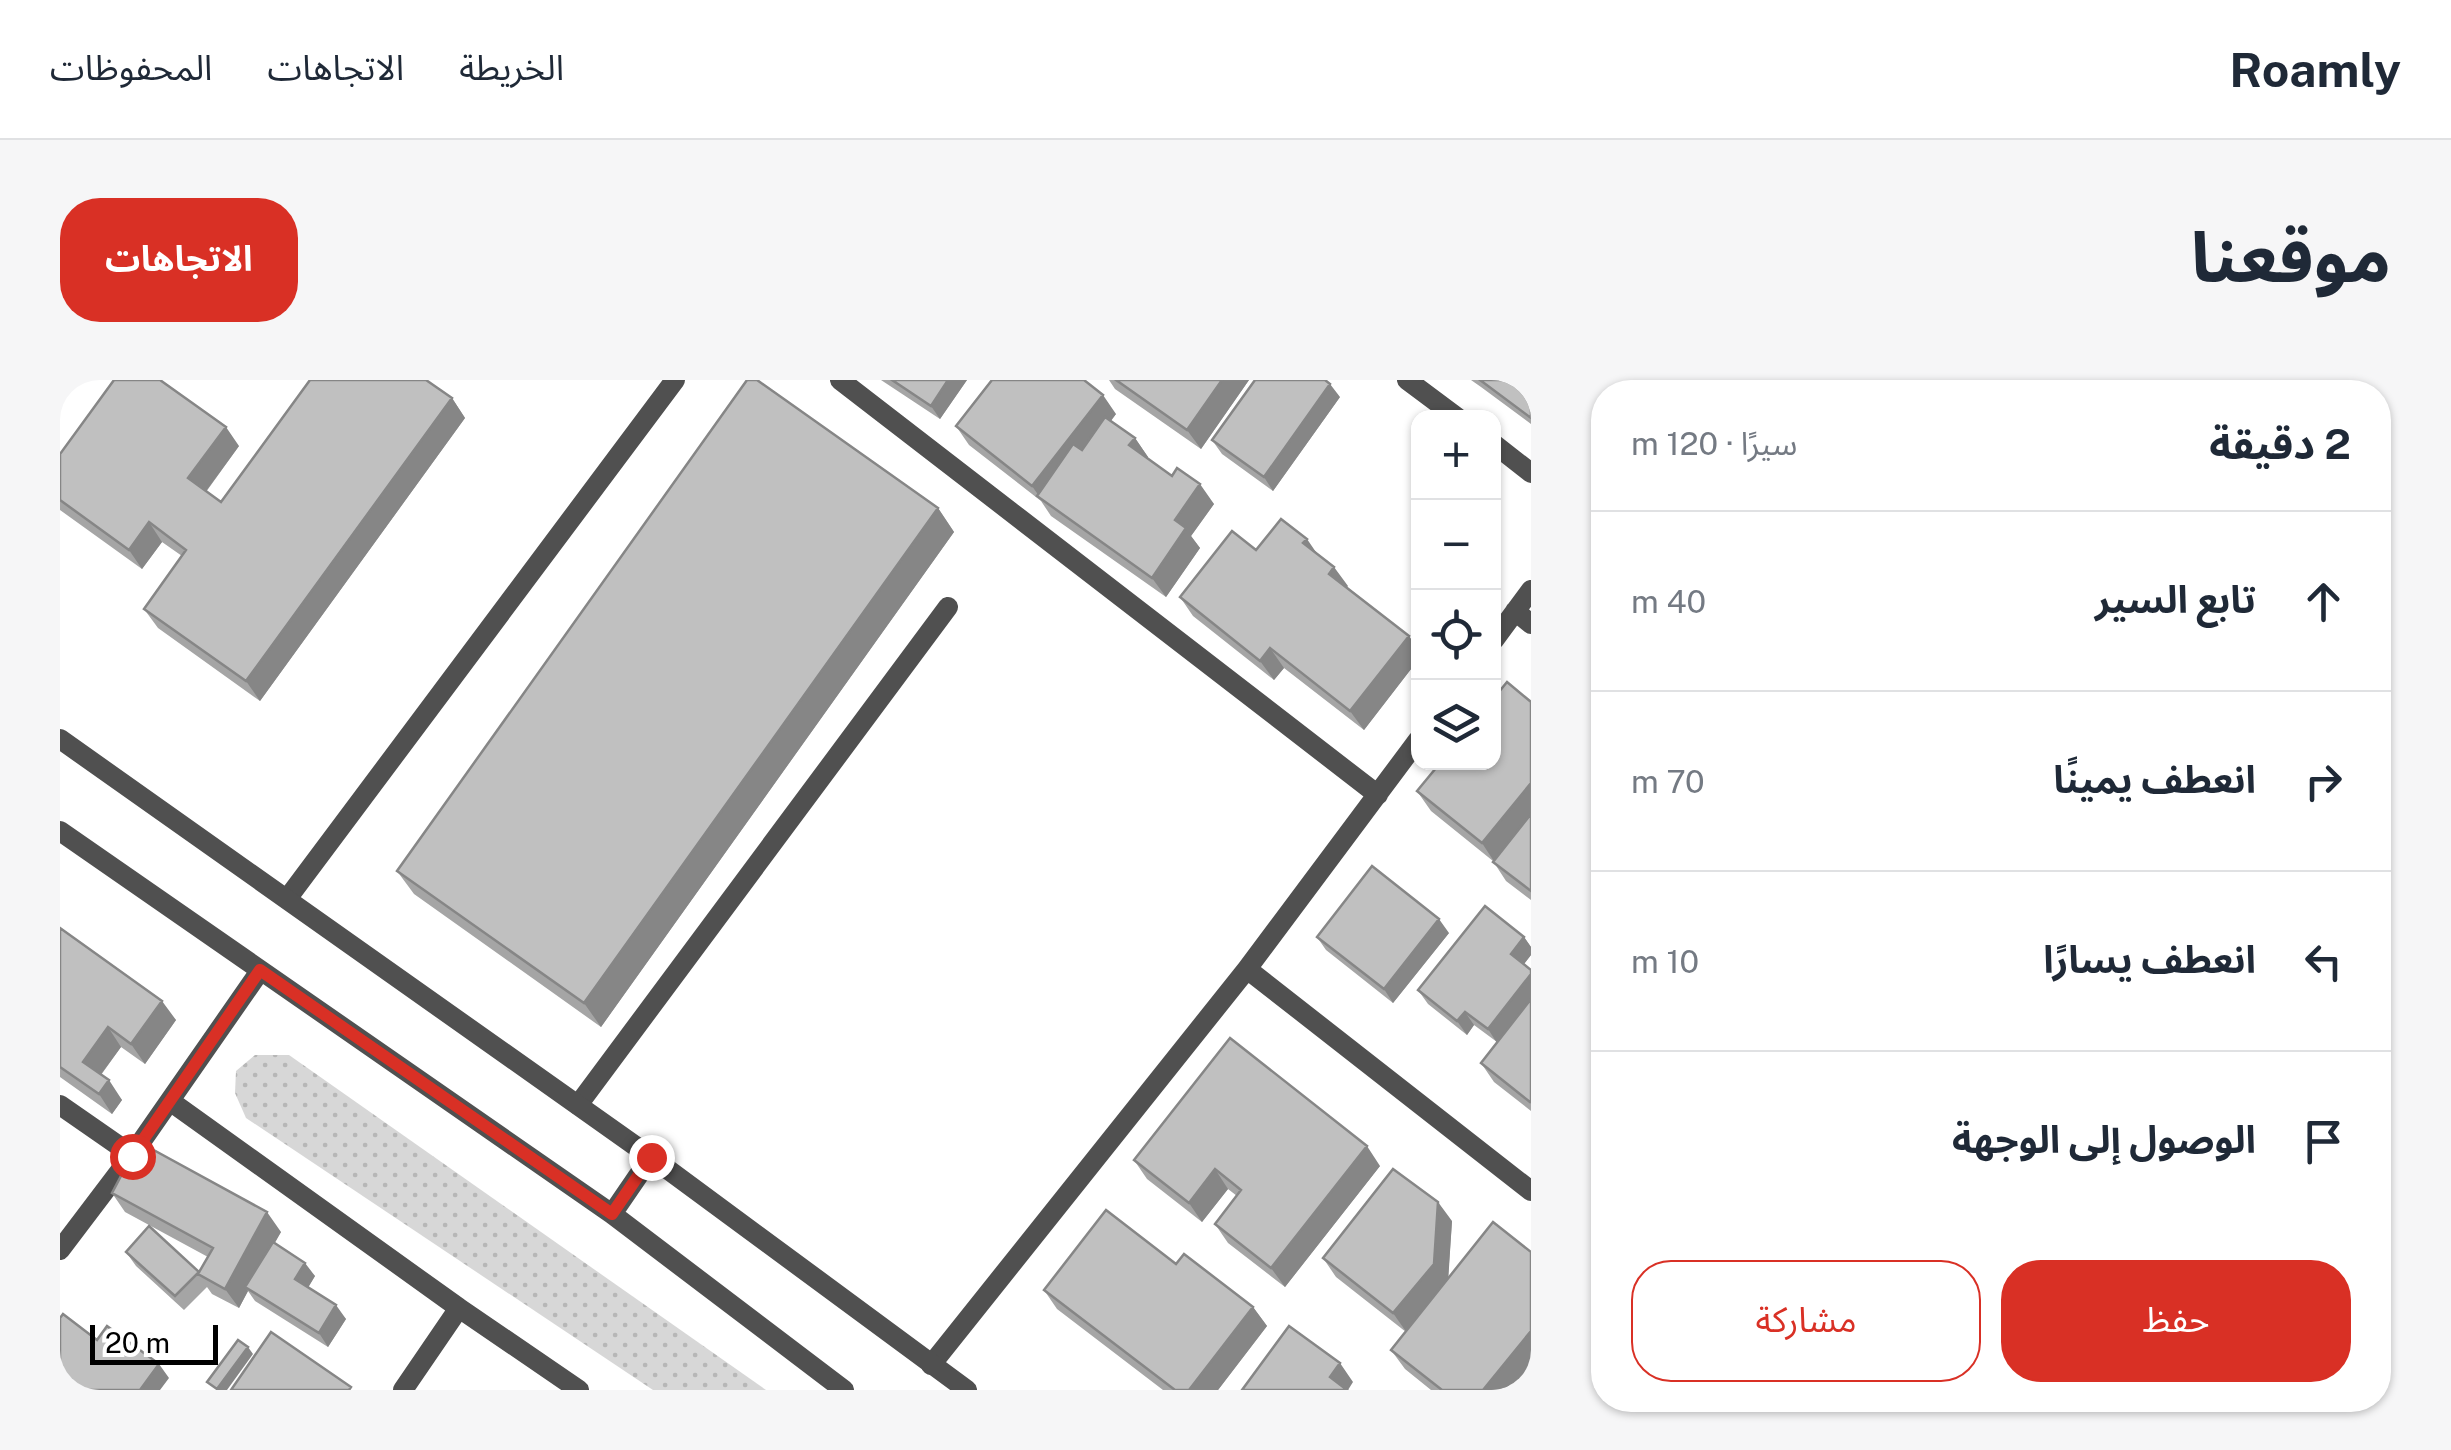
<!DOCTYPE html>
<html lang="ar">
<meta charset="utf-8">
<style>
body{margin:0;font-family:"Public Sans","Noto Sans Arabic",sans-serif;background:#f6f6f7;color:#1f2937;direction:rtl}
.controls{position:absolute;right:30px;top:30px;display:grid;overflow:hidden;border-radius:20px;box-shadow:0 2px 8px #0004}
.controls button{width:90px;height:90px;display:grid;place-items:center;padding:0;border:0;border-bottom:2px solid #e0e1e3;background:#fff;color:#1f2937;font:50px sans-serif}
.scale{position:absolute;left:30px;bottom:25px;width:128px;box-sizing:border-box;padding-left:10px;border:5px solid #000;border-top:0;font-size:28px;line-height:35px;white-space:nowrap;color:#000;-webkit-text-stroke:8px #fff;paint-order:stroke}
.stop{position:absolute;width:30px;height:30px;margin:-22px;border:8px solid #d93025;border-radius:50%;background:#fff}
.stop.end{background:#d93025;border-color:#fff;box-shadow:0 2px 10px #0008}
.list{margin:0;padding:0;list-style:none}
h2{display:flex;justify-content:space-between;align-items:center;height:130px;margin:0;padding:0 40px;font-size:42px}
h2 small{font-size:32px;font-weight:400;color:#747a83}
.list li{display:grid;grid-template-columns:65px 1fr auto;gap:30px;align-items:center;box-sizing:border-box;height:180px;padding:0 40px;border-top:2px solid #e0e1e3}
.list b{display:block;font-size:38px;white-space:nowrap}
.list em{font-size:32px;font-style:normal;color:#747a83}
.actions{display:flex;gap:20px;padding:30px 40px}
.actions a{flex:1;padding:22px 0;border:2px solid #d93025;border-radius:40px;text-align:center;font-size:35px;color:#d93025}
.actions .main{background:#d93025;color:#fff}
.icon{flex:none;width:55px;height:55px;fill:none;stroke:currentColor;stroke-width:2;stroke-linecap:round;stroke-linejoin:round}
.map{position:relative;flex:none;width:1471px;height:1010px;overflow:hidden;direction:ltr;border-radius:40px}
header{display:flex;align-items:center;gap:60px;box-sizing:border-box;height:140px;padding:0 50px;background:#fff;border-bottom:2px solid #e0e1e3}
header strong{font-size:48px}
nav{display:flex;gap:55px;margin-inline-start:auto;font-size:35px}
.intro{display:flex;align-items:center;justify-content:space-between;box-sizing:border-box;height:240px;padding:0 60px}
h1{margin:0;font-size:70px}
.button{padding:25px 45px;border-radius:40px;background:#d93025;color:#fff;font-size:35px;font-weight:700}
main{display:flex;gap:60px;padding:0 60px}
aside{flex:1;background:#fff;border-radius:40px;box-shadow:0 2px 8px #0004}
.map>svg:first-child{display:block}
</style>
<header>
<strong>Roamly</strong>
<nav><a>الخريطة</a><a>الاتجاهات</a><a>المحفوظات</a></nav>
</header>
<div class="intro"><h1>موقعنا</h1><a class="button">الاتجاهات</a></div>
<main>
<aside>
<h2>2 دقيقة<small>سيرًا · 120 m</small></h2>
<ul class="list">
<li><svg class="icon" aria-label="ahead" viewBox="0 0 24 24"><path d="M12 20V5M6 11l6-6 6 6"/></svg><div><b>تابع السير</b></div><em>40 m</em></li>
<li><svg class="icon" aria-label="right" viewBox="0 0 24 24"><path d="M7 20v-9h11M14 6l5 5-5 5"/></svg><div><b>انعطف يمينًا</b></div><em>70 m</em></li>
<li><svg class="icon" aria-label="left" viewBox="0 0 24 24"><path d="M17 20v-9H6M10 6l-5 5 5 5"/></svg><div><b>انعطف يسارًا</b></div><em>10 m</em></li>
<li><svg class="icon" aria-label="arrive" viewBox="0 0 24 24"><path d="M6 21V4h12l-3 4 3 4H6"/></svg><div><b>الوصول إلى الوجهة</b></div></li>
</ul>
<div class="actions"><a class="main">حفظ</a><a>مشاركة</a></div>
</aside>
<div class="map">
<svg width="1471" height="1010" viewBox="0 0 1471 1010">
<defs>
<pattern id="park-dots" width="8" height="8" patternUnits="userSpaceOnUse" patternTransform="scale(2.5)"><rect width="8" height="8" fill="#d7d7d7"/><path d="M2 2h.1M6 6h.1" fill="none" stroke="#b7b7b7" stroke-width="1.8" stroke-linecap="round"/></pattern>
</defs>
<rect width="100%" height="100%" fill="#fff"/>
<path fill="url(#park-dots)" d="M195,675H229L706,1010H593L186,738L175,713L176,691Z"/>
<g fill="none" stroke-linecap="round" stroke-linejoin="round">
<path stroke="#505050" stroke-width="20" d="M518,725L888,227"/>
<path stroke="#505050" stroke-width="20" d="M780,0L1318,415
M1347,0L1398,38
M1434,64L1471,93
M1455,231L1471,244
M1434,260L1471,210
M227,519L615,0
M1187,589L1471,811
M110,721L399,928L519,1010
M0,725L72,775
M0,870L72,775L200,591
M871,985L1187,589L1358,360
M343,1010L399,928"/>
<path stroke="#505050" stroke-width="20" d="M0,359L591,777L907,1010
M0,451L552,834L784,1010
M552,834L591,777"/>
</g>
<path fill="#a5a5a5" d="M821,0H907L880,39Z
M1049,0H1189L1141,69L1055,9Z
M1411,0H1471V44L1421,7Z
M1280,17L1213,111L1162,74L1152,60Z
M392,18L405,38L200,321L98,248L84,229L122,176L102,162L82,189L0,130V74L179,66L146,112L161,122Z
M1056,34L1051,41L1075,58L1088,77L1087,78L1154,124L1131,156L1140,168L1106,217L991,136L981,121L909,65L896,46Z
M878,128L894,152L541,647L354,514L337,491Z
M1196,170L1258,175L1287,207L1349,256L1358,270V280L1304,350L1224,288L1214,300L1133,236L1120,217Z
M1471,322V520L1446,501L1433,481L1371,431L1357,411Z
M0,548L116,640L85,684L61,667L41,695L62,720L52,734L0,697Z
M1389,553L1333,623L1266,570L1257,557Z
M1464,557L1471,567V575L1464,584L1471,590V731L1434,702L1421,683L1437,662L1414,645L1407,655L1368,624L1358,610Z
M1074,780L1320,786L1225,907L1168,863L1155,844L1177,816L1168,809L1142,842L1087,799Z
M52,813L221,852L214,863L255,896L248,907L286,939L268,967L195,921L188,911L179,928L152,914L147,907L124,930L76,886L66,872L139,893L148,877L65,832Z
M1392,841L1388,898L1452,1010H1371L1345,989L1331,970L1346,952L1276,897L1263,878Z
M1116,884L1193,927L1207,946L1158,1010H1103L997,929L984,910Z"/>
<path fill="#868686" d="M888,0H907L880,39L871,26Z
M1162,0H1189L1141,69L1127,50Z
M1270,4L1280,17L1213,111L1204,97Z
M1043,15L1056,34L987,123L981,119L972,106Z
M392,18L405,38L200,321L186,301Z
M166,47L179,66L141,118L128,98Z
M1075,58L1088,77L1083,85L1069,65Z
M1140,104L1154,124L1131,156L1140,168L1106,217L1092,198L1115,140Z
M878,128L894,152L541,647L524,623Z
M89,142L102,162L82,189L69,170Z
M1247,159L1260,178L1243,163Z
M1274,187L1288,206L1283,213L1269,194Z
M1349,256L1358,270V280L1304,350L1290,331Z
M1210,268L1224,288L1214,300L1200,281Z
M1471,403V439L1435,483L1422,463Z
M1379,539L1389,553L1333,623L1324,609Z
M1464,557L1471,567V575L1461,588L1451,574Z
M1471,594V620L1437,663L1428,649Z
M102,621L116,640L85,684L71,664Z
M1405,632L1414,645L1407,655L1397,641Z
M48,647L61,667L36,701L23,682Z
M49,700L62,720L52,734L39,714Z
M1307,766L1320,786L1225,907L1211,888Z
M1155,789L1168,809L1142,842L1129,823Z
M1378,822L1392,841L1388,903L1347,953L1333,933Z
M207,832L221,852L189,909L185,907L188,911L179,928L165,909Z
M245,883L255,896L245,913L235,899Z
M276,925L286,939L268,967L259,953Z
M1193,927L1207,946L1158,1010H1129Z
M1471,951V987L1452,1010H1423Z
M188,967L193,974L167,1010H157Z
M1280,983L1293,1002L1288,1010L1270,997Z
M99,984L109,998L100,1010H80Z"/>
<path fill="#c0c0c0" stroke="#868686" stroke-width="2.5" d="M54,0H100L166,47L128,98L161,122L250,0H366L392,18L186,301L84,229L126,170L89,142L69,170L0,120V74Z
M687,0H697L878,128L524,623L337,491Z
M832,0H888L871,26Z
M932,0H1024L1043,15L972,106L896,46Z
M1056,0H1162L1127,50Z
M1195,0H1265L1270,4L1204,97L1152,60Z
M1420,0H1471V38Z
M1045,37L1075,58L1069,65L1112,96L1117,88L1140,104L1115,140L1126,148L1092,198L977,116L1013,64L1022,70Z
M1221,139L1247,159L1243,163L1274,187L1269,194L1349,256L1290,331L1210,268L1200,281L1120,217L1172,151L1196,170Z
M1447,302L1471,322V403L1422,463L1357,411L1381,382H1434V318Z
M1471,434V511L1433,482Z
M1312,486L1379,539L1324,609L1257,557Z
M1425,526L1464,557L1451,574L1471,590V594L1428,649L1405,632L1397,641L1358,610Z
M0,548L102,621L71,664L48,647L23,682L49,700L39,714L0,687Z
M1471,619V721L1470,722L1421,683Z
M1170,658L1307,766L1211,888L1155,844L1181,810L1155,789L1129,823L1074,780Z
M79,762L207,832L165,909L138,894L153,868L52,813Z
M1333,789L1378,822L1374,884L1333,933L1263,878Z
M1046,830L1116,884L1124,874L1193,927L1129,1010H1115L984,910Z
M1433,842L1471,872V951L1423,1010H1382L1331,970Z
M89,846L139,892L115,916L66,872Z
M213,862L245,883L235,899L276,925L259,953L185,907Z
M3,934L37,960L47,946L99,984L80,1010H8L0,1004V938Z
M1229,946L1280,983L1270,997L1287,1010H1182Z
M211,952L291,1007L289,1010H171Z
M178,960L188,967L157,1009L147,1002Z"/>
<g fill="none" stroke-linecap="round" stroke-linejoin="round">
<path stroke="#d93025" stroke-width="12" d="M72,776L200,590L552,834L591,777"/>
</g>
</svg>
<div class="controls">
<button>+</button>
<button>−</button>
<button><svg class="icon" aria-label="locate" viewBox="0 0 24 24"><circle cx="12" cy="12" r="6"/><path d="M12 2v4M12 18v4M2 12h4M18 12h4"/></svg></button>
<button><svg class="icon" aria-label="layers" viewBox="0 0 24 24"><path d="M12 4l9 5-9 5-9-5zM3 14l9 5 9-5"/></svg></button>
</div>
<div class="scale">20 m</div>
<div class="stop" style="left:72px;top:776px"></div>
<div class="stop end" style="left:591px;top:777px"></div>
</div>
</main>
